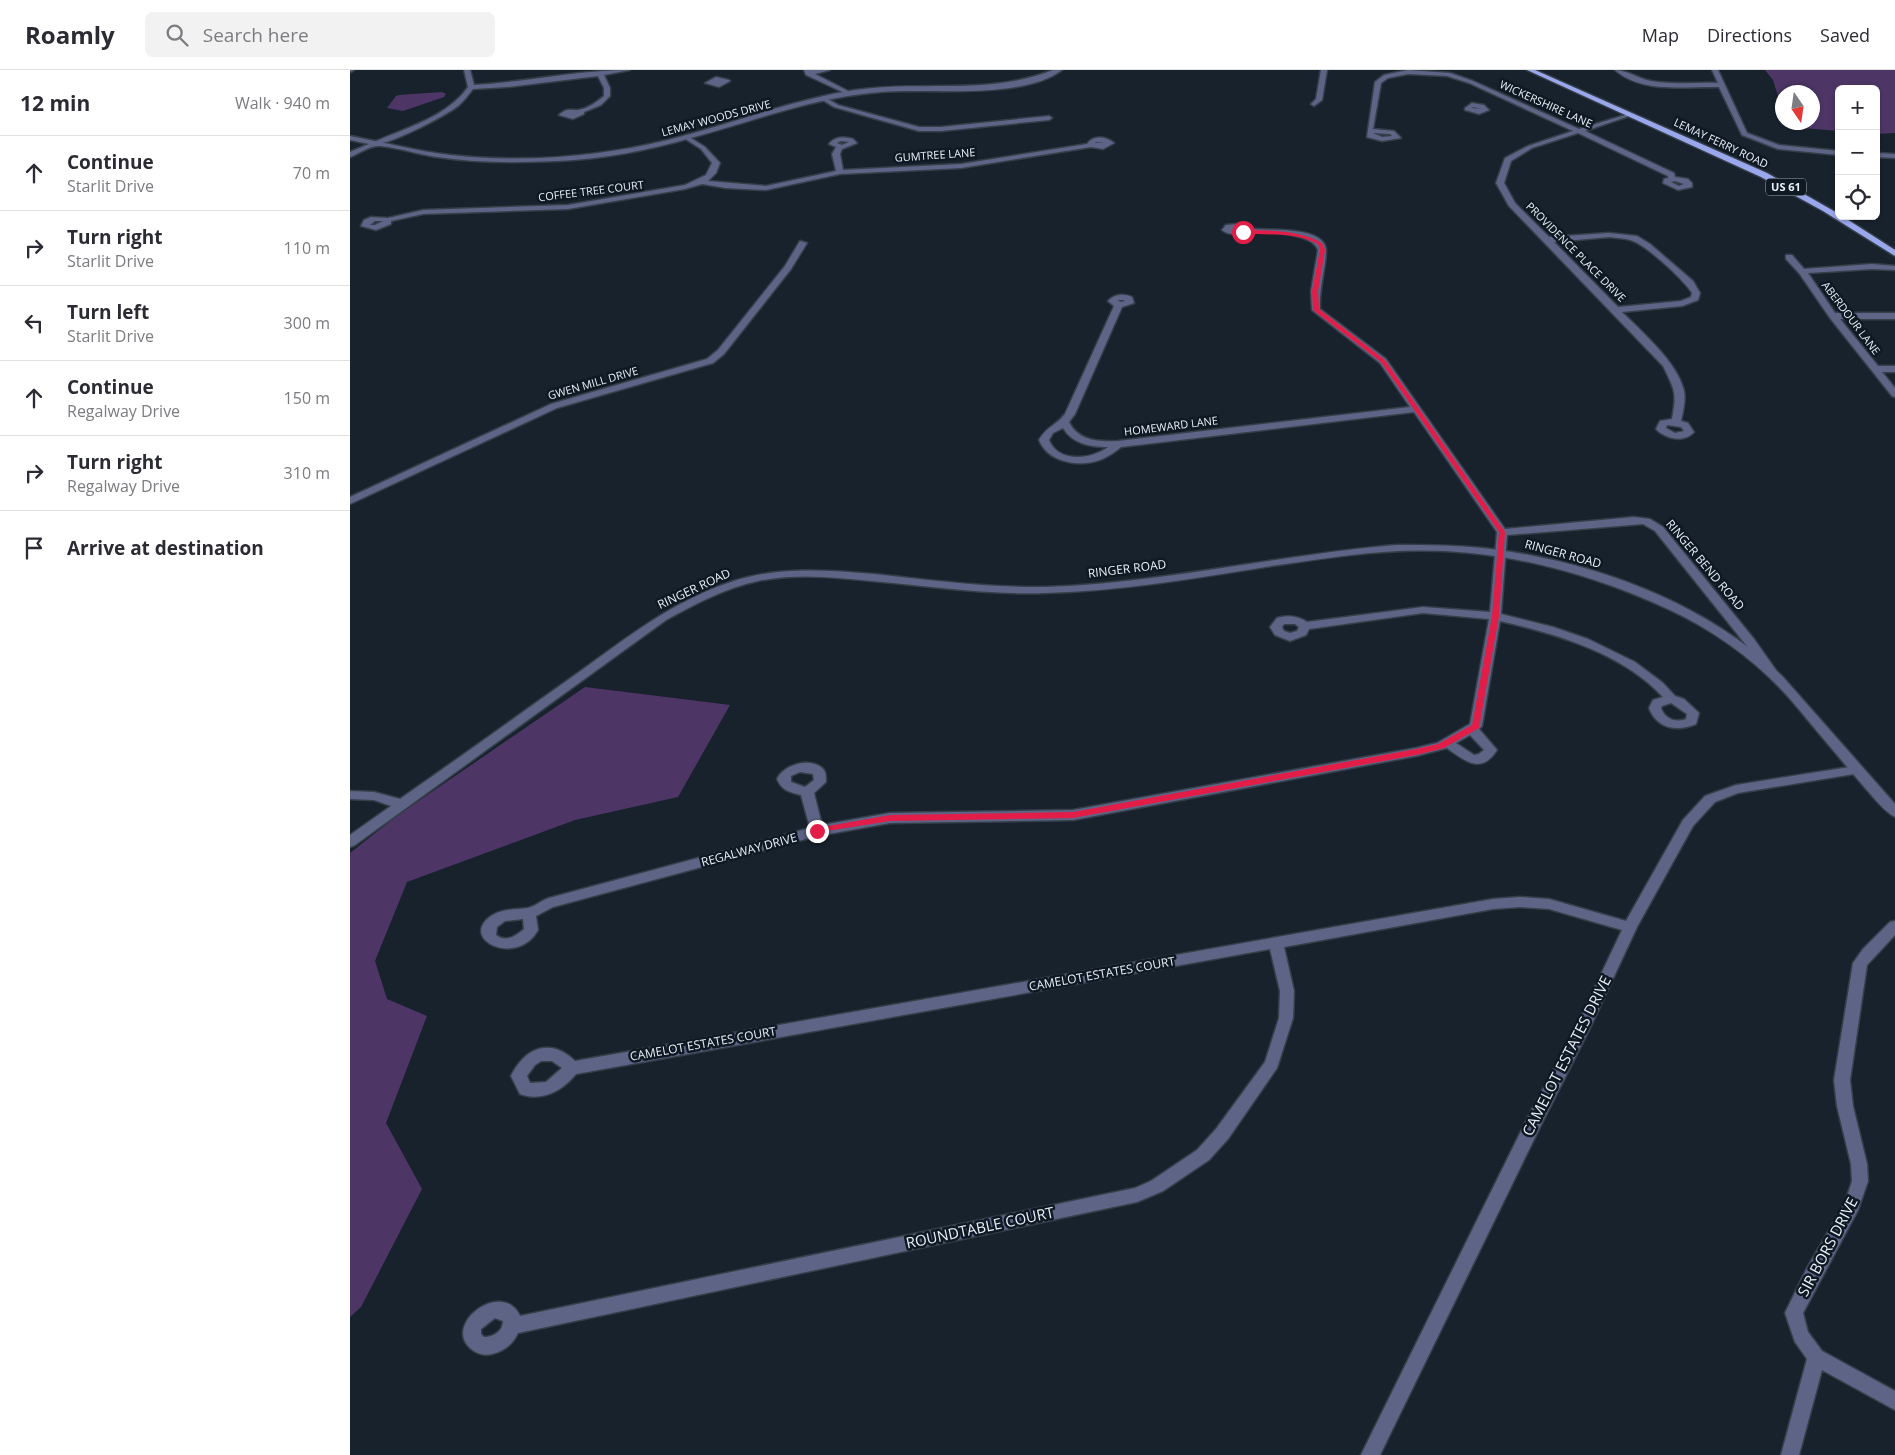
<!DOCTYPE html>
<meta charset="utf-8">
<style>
body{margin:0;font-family:"Open Sans",sans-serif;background:#f2f2f3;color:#2b2b33}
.controls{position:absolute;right:15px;top:15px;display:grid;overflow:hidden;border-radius:8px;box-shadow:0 1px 4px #0004}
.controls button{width:45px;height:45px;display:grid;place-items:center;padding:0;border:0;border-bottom:1px solid #e1e1e2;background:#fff;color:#2b2b33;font:25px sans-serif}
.compass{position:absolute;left:1425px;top:15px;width:45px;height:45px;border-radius:50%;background:#fff;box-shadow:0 1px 4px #0004;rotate:167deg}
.stop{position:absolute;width:15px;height:15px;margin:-11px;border:4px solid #e11d48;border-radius:50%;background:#fff}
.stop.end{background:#e11d48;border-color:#fff;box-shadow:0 1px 5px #0008}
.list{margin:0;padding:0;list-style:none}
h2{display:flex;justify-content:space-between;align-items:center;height:65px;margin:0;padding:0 20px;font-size:21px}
h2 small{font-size:16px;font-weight:400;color:#7c7c81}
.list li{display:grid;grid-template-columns:32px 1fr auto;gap:15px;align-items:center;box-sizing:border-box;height:75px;padding:0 20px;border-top:1px solid #e1e1e2}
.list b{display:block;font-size:19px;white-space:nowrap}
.list p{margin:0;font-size:16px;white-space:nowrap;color:#7c7c81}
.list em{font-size:16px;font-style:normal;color:#7c7c81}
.icon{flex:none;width:28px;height:28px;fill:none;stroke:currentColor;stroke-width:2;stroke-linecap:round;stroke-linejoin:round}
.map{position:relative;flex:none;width:1545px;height:1385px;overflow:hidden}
header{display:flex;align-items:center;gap:30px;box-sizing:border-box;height:70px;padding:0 25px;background:#fff;border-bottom:1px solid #e1e1e2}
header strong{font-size:24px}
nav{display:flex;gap:28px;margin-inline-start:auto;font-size:18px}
.search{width:350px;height:45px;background:#f2f2f3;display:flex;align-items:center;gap:12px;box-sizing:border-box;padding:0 18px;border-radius:8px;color:#7c7c81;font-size:19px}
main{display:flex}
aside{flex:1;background:#fff}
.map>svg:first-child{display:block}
</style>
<header>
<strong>Roamly</strong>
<div class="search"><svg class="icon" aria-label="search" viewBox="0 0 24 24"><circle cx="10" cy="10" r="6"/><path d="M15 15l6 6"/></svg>Search here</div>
<nav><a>Map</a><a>Directions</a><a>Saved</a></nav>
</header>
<main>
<aside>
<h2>12 min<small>Walk · 940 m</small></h2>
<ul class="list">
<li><svg class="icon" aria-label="ahead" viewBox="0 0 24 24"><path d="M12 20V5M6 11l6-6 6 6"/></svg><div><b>Continue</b><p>Starlit Drive</p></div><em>70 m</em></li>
<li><svg class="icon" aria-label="right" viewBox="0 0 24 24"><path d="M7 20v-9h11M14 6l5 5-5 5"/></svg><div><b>Turn right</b><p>Starlit Drive</p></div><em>110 m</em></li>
<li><svg class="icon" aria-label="left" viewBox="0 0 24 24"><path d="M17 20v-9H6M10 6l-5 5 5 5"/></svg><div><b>Turn left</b><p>Starlit Drive</p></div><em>300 m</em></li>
<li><svg class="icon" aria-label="ahead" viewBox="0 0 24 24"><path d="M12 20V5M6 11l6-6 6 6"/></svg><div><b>Continue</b><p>Regalway Drive</p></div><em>150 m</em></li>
<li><svg class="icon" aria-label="right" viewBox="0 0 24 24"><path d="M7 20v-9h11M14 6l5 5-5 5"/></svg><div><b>Turn right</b><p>Regalway Drive</p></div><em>310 m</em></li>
<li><svg class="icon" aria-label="arrive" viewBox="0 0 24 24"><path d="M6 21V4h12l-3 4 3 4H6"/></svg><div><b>Arrive at destination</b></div></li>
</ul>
</aside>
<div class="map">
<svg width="1545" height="1385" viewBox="0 0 1545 1385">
<rect width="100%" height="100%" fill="#18222d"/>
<path fill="#4d3666" d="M1415,0H1545V63L1526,64V19H1489V61L1440,57L1437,53L1462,52V22H1432V39L1423,10Z
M92,22L96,24L94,27L53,41L37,38L46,26L49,25Z
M235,617L380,635L328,727L225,750L57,812L25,891L37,929L77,946L36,1053L72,1119L11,1237L0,1247V783L48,745Z"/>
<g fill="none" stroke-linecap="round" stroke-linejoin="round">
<g stroke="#353f49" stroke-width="3">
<path id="minor" d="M0,0H4L1,2Z
M114,0H120L124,15C176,12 228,0 280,0L254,5L260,18V26L251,35L234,42V44L223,49L209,45C217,38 218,40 228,40C237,39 247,32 254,26V18L248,6L157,17L123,19C118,25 114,31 108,36C95,46 38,76 24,74V72C56,58 97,47 118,17Z
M454,0H480L465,4L502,23L497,24L456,5Z
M971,0H977L972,30L964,36L961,34L966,29Z
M1058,0L1100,3L1123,11L1229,59L1282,43V45L1235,61L1324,103L1325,107L1338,109L1342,113V117L1328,120L1313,113L1314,109L1318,108V106L1228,63L1182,78L1161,91L1154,113L1165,133L1199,167L1259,163L1287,166L1300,174L1343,211L1350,223L1348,230L1332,236L1272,242C1292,262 1328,293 1334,321C1336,331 1333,341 1331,351L1338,353L1344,362C1334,373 1318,369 1308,361L1306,359L1310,351L1322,349C1327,323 1325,320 1313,296L1159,136L1146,113L1155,88L1178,76L1223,61L1119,13L1097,6L1058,4L1038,8L1031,13L1023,59L1044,61L1051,68L1032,71L1017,67L1025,12L1034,5ZM1023,63L1040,64L1042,66L1032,67ZM1325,111L1334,114L1329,116L1321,112ZM1259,167C1266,168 1276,168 1283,171C1297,176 1334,210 1342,223L1341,227L1331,231L1268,237L1204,172ZM1317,355L1331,357L1334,361L1325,363L1316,358Z
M1265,0C1277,0 1289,9 1301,11C1323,15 1346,12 1368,13L1362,0H1368L1397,63L1429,75L1489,81V85L1428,79L1392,65L1369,17C1336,16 1292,24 1265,0Z
M366,7L379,10L380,11L369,17L355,13Z
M473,26L488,35L569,57H591L699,46L702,48L699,50L591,61H569L484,37L471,29L470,28Z
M1122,33L1134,35L1139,40L1129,44L1115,40V38ZM1123,37L1131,39L1122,38Z
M336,65L355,77L370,93L366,103L358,111L416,116L486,101L482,84L486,77L479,74C485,66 494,67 503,69L507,73L492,79L490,84L493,100L611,94L737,74C743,65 756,66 764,73L753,79L741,77L611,98L490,104L416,120L376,118L352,114L335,119L218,139L73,144L41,151V154L26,160L11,156L14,150L21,147L38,148L73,140L218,135L335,115L356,105L362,93L351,79L334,68L333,67ZM491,71L499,72L492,75L487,73ZM746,72L755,73H745ZM25,151H33L25,155H20Z
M1526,83L1545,84V88L1526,87Z
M887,154C890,155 894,157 897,158C914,162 977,154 976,182C975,202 969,218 970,239L1036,289L1155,459L1284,447L1300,449L1313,457L1404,569L1428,603L1426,606H1418L1396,575L1305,461L1293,454L1157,465L1151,544L1203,557L1238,569L1285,592L1313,613L1325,626L1334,629L1349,643L1346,654C1327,662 1307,659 1299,638L1303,630L1313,627C1272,583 1207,564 1150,551L1132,656L1129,659L1147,680C1131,705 1115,691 1097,678L1066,686L723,750L540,753L467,766L203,837L186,846L188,860C167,898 108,869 141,846C152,838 166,840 178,838C186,836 192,830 199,828L460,758L451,725C440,722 432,721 427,709C434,694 462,686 474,700C476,703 476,708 476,712L464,723L472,755L540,743L723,740L1066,678L1087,673L1120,654L1139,549L1073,543L959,559L956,565L940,571L925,565L920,557L927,548C937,545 949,546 957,552L1073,537L1140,542L1147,462L1064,342L771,377C767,380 762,384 758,386C737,399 699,395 689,370C698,355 706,356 715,344L764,236L758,231C764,224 774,223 782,227L784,233L772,237L725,344L719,352C728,371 749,372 768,371L1060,337L1030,293L962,240L961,221L968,180C962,162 915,162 898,162C888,163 881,167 872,160L876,155ZM768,230H774L775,231L770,232ZM713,358C723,374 740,377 758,377C741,390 708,393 699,370L703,363ZM934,554H945L949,557L947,561L940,563L934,561L932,557ZM1321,633L1337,644L1336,649C1325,653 1315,649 1311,638L1312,636ZM1120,665L1134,680L1129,684L1124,685L1106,673ZM450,702L463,704L464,710L455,717L441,712V706ZM173,849L174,859C166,866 156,873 146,865L147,857L155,851Z
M450,171L457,173L441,199L374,284L363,293L207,338L0,434V427L201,334L357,289L368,280L435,196Z
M1436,185H1442L1454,199L1522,194L1545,196V200L1522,199L1458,203L1485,243H1545V249H1490L1528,296H1545V302H1532L1545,318V327L1542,326L1480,248L1449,203L1436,189Z
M1506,696L1510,697L1512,700L1510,703L1388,723L1365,732L1343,756L1287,857L1240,958L1191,1055L1030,1385H1011L1179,1045L1226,957L1272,860L1199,839L1170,837L1143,839L934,877L944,921L943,948L927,998L878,1069L859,1090L813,1121L787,1132L168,1263C163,1274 154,1281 142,1284C133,1286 127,1284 120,1278C93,1253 153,1209 170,1246L785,1118L801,1111L847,1080L866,1059L915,992L929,948L930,921L920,879L226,1004C212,1021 192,1032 170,1024L161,1006C175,978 200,967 225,991L1143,829L1170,827L1199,829L1276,851L1333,750L1355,726L1386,715ZM191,991H202L212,998L196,1012L180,1013L177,1006L185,995ZM145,1248L153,1251C153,1261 144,1267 134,1267L131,1264V1259Z
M1545,851V865L1517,895L1500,1010L1503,1036L1517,1094L1518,1111L1508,1140L1453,1243L1458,1262L1472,1281L1545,1321V1340L1472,1300L1449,1385H1431L1457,1289L1445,1272L1435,1243L1457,1198L1495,1133L1502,1111L1501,1094L1487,1036L1484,1010L1503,893L1513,879L1540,852Z"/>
</g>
<g stroke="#353f49" stroke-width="3">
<path id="tertiary" d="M703,0H712C672,30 580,18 531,22C466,27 406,50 344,67C300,80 254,89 207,91C167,93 127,93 87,87C71,85 42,76 28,76C19,76 8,84 0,87V82L19,74L0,70V66C33,72 66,81 100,85C173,93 248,87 318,70C381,54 441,30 505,20C573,10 637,26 703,0Z
M1046,475C1078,475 1109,475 1141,479C1245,492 1357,533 1433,607L1545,734V747C1534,741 1525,729 1516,719C1493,692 1470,665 1447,637C1413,596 1369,563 1320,540C1249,507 1174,485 1095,481C1039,478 983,487 928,495C851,507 774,521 695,523C637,525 579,516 522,511C484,507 445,503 408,511C375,518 345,534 316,550L5,775L0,777V765L41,736L24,730L0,729V721L24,722L50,729C109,688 167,646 225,605C274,570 322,531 381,512C428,496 475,500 524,504C581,510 638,518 695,517C813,513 928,485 1046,475Z"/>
</g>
<g stroke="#353f49" stroke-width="3">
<path id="primary" d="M1177,0H1185L1417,103L1489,144V146H1492L1545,180V186L1473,141L1411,107Z"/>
</g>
<use href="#minor" fill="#5e6486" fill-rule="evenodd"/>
<use href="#tertiary" fill="#5e6486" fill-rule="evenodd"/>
<use href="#primary" fill="#9ba7ed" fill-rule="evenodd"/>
</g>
<path fill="#e11d48" d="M893,160C921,161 946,159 972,173L975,180L968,221L969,239L1035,290L1155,462L1149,546L1129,658L1094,678L1066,685L723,748L540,751L464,763L463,761L467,758L540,745L723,742L1066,679L1088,674L1122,655L1142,546L1149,462L1031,292L963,240L962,221L970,180L968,174C941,161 919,166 891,163Z"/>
<g text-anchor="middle" stroke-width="5" stroke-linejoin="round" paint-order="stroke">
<g font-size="11" fill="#e8eff7" stroke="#0e1923">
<text transform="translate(1196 34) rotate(24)" y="4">WICKERSHIRE LANE</text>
<text transform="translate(366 48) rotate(-15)" y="4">LEMAY WOODS DRIVE</text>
<text transform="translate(1371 73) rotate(25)" y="4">LEMAY FERRY ROAD</text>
<text transform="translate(585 85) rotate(-4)" y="4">GUMTREE LANE</text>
<text transform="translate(241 121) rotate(-7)" y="4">COFFEE TREE COURT</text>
<text transform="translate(1226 182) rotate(45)" y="4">PROVIDENCE PLACE DRIVE</text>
<text transform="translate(1501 248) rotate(53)" y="4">ABERDOUR LANE</text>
<text transform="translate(243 313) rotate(-16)" y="4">GWEN MILL DRIVE</text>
<text transform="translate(821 356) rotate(-7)" y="4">HOMEWARD LANE</text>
</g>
<rect fill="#0e1923" stroke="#a7afb7" stroke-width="1" x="1416" y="108.5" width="40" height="17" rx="4"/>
<g font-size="11" font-weight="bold" fill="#e8eff7">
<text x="1436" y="121">US 61</text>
</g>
<g font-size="12" fill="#e8eff7" stroke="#0e1923">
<text transform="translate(1213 484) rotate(15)" y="4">RINGER ROAD</text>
<text transform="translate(1355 495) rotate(50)" y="4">RINGER BEND ROAD</text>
<text transform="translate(777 499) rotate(-7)" y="4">RINGER ROAD</text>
<text transform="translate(344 519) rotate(-25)" y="4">RINGER ROAD</text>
<text transform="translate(399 780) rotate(-15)" y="4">REGALWAY DRIVE</text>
<text transform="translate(752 904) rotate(-10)" y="4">CAMELOT ESTATES COURT</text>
<text transform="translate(353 974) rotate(-10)" y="4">CAMELOT ESTATES COURT</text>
</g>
<g font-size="15" fill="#e8eff7" stroke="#0e1923">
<text transform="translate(1217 986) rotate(-63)" y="5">CAMELOT ESTATES DRIVE</text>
<text transform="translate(630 1158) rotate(-12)" y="5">ROUNDTABLE COURT</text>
<text transform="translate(1478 1177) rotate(-62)" y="5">SIR BORS DRIVE</text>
</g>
</g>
</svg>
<div class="controls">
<button>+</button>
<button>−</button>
<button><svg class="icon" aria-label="locate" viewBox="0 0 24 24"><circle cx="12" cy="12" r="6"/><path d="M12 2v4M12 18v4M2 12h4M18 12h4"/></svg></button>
</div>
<svg class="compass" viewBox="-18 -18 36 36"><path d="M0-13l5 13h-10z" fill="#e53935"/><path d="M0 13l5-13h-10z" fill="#7c7c81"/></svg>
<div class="stop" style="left:893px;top:162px"></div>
<div class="stop end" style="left:467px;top:761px"></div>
</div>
</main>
